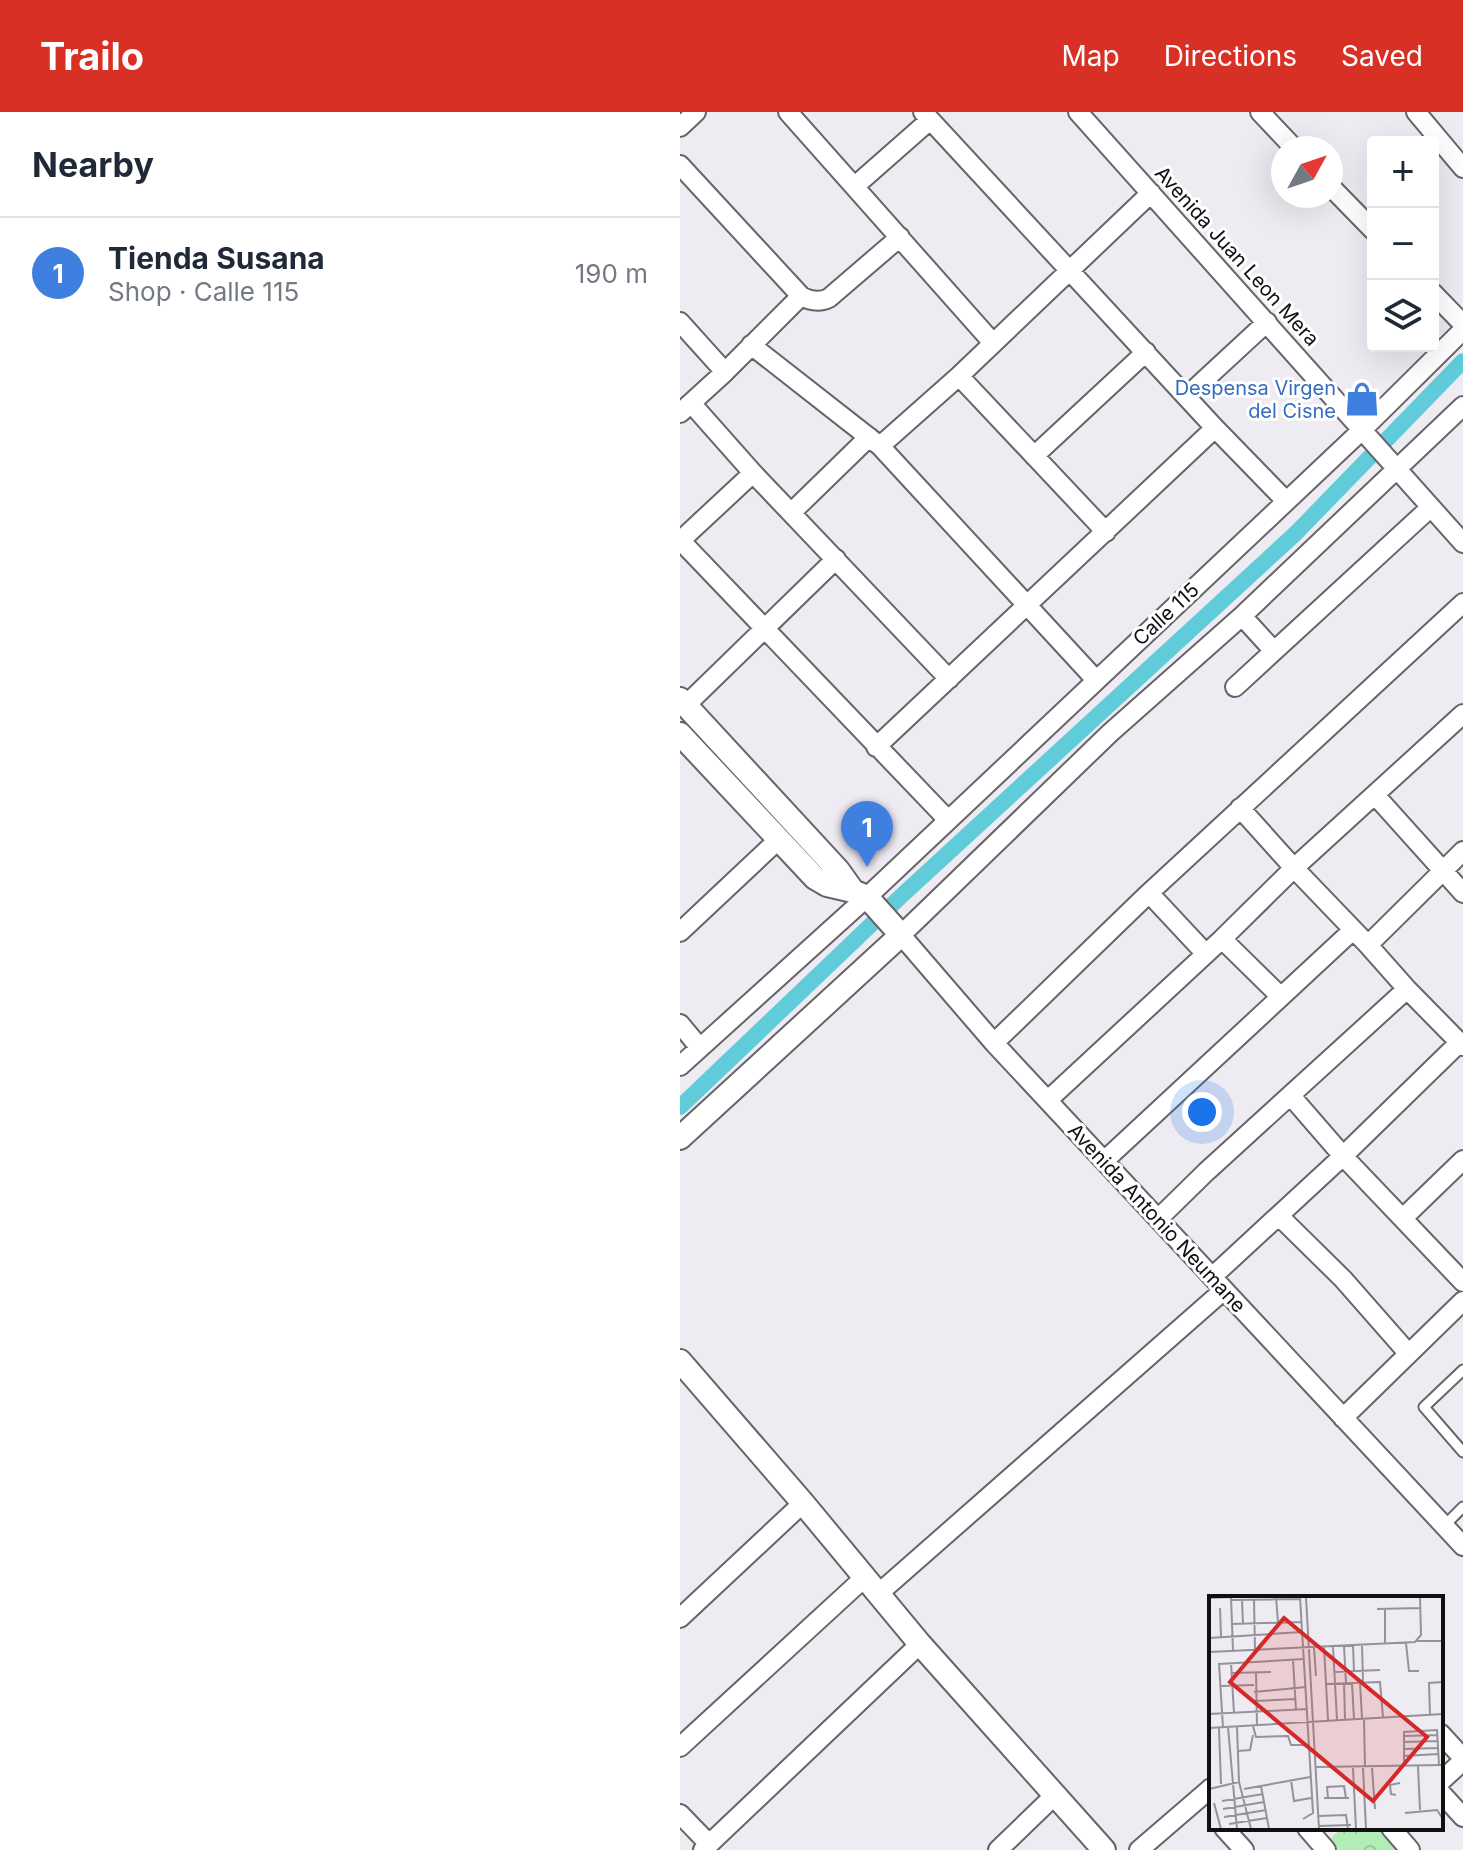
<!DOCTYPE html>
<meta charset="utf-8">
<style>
body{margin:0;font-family:Inter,sans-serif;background:#f6f6f7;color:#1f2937}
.controls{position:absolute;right:24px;top:24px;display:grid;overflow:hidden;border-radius:8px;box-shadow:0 8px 32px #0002}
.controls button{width:72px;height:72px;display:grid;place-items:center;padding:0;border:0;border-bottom:2px solid #e0e1e3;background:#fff;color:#1f2937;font:40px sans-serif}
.compass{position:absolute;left:591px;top:24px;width:72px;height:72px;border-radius:50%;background:#fff;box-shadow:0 8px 32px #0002;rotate:50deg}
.you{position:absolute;left:522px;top:1000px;width:28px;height:28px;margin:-20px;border:6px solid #fff;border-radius:50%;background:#1a73e8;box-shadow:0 0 0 12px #1a73e833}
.badge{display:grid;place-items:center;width:52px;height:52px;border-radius:50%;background:#d93025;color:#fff;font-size:26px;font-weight:700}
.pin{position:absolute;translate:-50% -66px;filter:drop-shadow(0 2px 4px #0008)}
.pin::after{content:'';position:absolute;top:42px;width:28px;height:24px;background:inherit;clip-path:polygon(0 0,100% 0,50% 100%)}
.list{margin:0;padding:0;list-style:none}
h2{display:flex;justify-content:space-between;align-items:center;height:104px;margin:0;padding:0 32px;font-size:34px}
h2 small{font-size:26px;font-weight:400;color:#747a83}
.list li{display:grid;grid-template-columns:52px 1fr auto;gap:24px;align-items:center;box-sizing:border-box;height:112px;padding:0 32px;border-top:2px solid #e0e1e3}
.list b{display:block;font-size:30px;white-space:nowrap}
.list p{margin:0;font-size:26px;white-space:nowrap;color:#747a83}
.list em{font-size:26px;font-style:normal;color:#747a83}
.icon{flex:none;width:44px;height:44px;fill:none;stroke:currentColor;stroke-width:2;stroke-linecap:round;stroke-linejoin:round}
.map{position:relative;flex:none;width:783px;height:1738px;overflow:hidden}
header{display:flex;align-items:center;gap:48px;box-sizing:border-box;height:112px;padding:0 40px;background:#d93025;color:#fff}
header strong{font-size:38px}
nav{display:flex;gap:44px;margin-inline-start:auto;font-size:28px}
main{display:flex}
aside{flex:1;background:#fff}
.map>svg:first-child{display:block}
</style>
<header>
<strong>Trailo</strong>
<nav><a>Map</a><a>Directions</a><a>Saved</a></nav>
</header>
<main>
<aside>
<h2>Nearby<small></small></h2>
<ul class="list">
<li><span class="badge" style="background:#3f7fe0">1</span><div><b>Tienda Susana</b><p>Shop · Calle 115</p></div><em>190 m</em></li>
</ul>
</aside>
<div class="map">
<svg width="783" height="1738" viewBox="0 0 783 1738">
<defs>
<pattern id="forest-crowns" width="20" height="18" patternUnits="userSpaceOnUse" patternTransform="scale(2)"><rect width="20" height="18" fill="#b1edb4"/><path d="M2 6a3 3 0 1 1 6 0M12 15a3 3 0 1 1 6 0" fill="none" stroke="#97ca9a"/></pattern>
</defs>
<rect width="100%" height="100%" fill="#eeebf2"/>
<path fill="url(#forest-crowns)" d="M662,1716H709L728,1738H648L643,1733Z"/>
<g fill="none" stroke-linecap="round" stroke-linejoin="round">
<path stroke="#60ccd9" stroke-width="16" d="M0,995L218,787L616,421L783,249"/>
<g stroke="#666469" stroke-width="13">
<path id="service" d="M783,1258L744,1295L783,1340
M764,1414L783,1395"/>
</g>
<g stroke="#666469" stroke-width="22">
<path id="minor" d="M108,0L313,231
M243,0L535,316L606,389
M398,0L783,431
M580,0L614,36
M736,0L783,56
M0,15L16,0
M0,53L121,184C130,189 139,191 149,186L220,125
M175,74L250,8
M651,75L693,118
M753,181L783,212
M0,210L45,260
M71,233L200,334L416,568
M279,264L426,420
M507,284L587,210
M11,291L73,361L269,567
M783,294L562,504L430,621L221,823L314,931L783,1434
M0,301L45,260L121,184
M200,334L279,264L471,81
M354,344L466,240
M112,400L189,325
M0,428L268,708
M0,429L73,361
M562,504L593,538
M555,575L751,395
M6,593L156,447
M196,635L535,316
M695,683L783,781
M560,696L614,756L688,833L727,877L783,934
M469,781L526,842
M0,820L98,728
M542,827L600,884
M688,833L783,739
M0,912L20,936
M314,931L469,781L783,491
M0,954L187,785L682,318L783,218
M611,984L663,1044L783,1170
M368,988L542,827L614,756L783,602
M424,1049L673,818
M599,1104L663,1167L728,1241
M723,1106L783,1048
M478,1107L526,1060L727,877
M532,1165L663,1044L780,930
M663,1306L783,1189
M198,1482L544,1178
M0,1506L123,1391
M761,1622L783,1646
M0,1635L184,1466
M761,1669L783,1649
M761,1681L783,1705
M0,1702L29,1732
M544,1716L564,1738
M627,1716L646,1738
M711,1716L730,1738
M23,1738L240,1532
M318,1738L375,1683
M459,1738L531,1676"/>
</g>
<g stroke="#666469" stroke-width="26">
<path id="tertiary" d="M0,587L158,758L173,779
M0,622L135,766L147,773L173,779L187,785L221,823L0,1026
M0,1249L123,1391L240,1532L424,1738"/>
</g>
<use href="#service" stroke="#fff" stroke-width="9"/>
<use href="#minor" stroke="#fff" stroke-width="18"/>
<use href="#tertiary" stroke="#fff" stroke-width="22"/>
</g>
<defs>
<g id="shop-bare" transform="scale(2.76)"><path d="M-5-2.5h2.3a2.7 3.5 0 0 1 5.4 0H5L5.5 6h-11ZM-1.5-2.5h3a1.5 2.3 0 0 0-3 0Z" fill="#3f7fe0" stroke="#fff" stroke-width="2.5" paint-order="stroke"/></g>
</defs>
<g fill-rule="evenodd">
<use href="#shop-bare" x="682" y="287"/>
</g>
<g text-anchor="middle" stroke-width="6" stroke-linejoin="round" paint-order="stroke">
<g font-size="20" fill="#100f11" stroke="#fff">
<text transform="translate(557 144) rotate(48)" y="7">Avenida Juan Leon Mera</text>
<text transform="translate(486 502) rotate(-43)" y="7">Calle 115</text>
<text transform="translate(477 1106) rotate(47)" y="7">Avenida Antonio Neumane</text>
</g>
<g font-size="20" fill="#366cbe" stroke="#fff" text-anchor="end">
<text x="656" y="283">Despensa Virgen<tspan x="656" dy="23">del Cisne</tspan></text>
</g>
</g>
<g transform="translate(529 1484)">
<rect width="234" height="234" fill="#eeebf2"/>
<path fill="none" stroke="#959398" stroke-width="2" d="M67,1L69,26M91,1L104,217L94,223M97,1L110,233M45,3L46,54M22,4L91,3M33,4L34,28M11,12L12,41M0,13V2L22,1L24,55M168,13L211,12M176,13V48M22,28L93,26M0,42L93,36M208,45H234M197,47L200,75H210M153,48L154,86M144,49L145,76M135,50L137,87M115,51L119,124M124,51L128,124M105,52L107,80M0,56L206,46L212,39L211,1M84,64L87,114M10,67L14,132M22,67L25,117M10,68L95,63M125,76L171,74M22,77L62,76M47,77L48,130M151,86L153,123M135,87L136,123M143,87L145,123M117,88L171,86L174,121M12,90L45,89M45,96L97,91M46,105L86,103M0,118L98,113M221,119L220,87L234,86M155,122L156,172M44,130L47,141L79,140L82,149H100M19,131L28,233M28,131L30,186M0,132L234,118M0,132V191M10,132L12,188M195,140L228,139M195,146L229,145M195,153L229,152M29,155L41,154L44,139M195,160L229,158M209,170L211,214M107,171L234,169M195,171V136L228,134L230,169M144,172L147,233M154,172L157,233M163,172L166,213M82,184L85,205L102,202M52,190L60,233M0,193L30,186L42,233M35,193L101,181M187,199L182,198L181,189L191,187M115,202H140M119,202L118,191L135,190L137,202M13,205L54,198M5,207L12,233M14,213L55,206M196,217L228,214L234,223M109,220L137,219L139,233M15,221L57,214M20,228L58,222M110,230L142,229"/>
<path fill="#d62828" fill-opacity="0.15" stroke="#d62828" stroke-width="4" d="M75,22L218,141L164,205L21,86Z"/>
<rect width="234" height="234" fill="none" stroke="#100f11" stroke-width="4"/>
</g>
</svg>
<div class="controls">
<button>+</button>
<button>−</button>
<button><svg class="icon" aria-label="layers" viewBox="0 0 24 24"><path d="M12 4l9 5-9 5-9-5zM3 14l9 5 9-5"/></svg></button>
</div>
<svg class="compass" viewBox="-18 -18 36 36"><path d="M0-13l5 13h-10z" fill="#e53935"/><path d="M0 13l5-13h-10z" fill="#747a83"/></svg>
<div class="you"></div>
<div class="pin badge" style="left:187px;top:755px;background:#3f7fe0">1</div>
</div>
</main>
